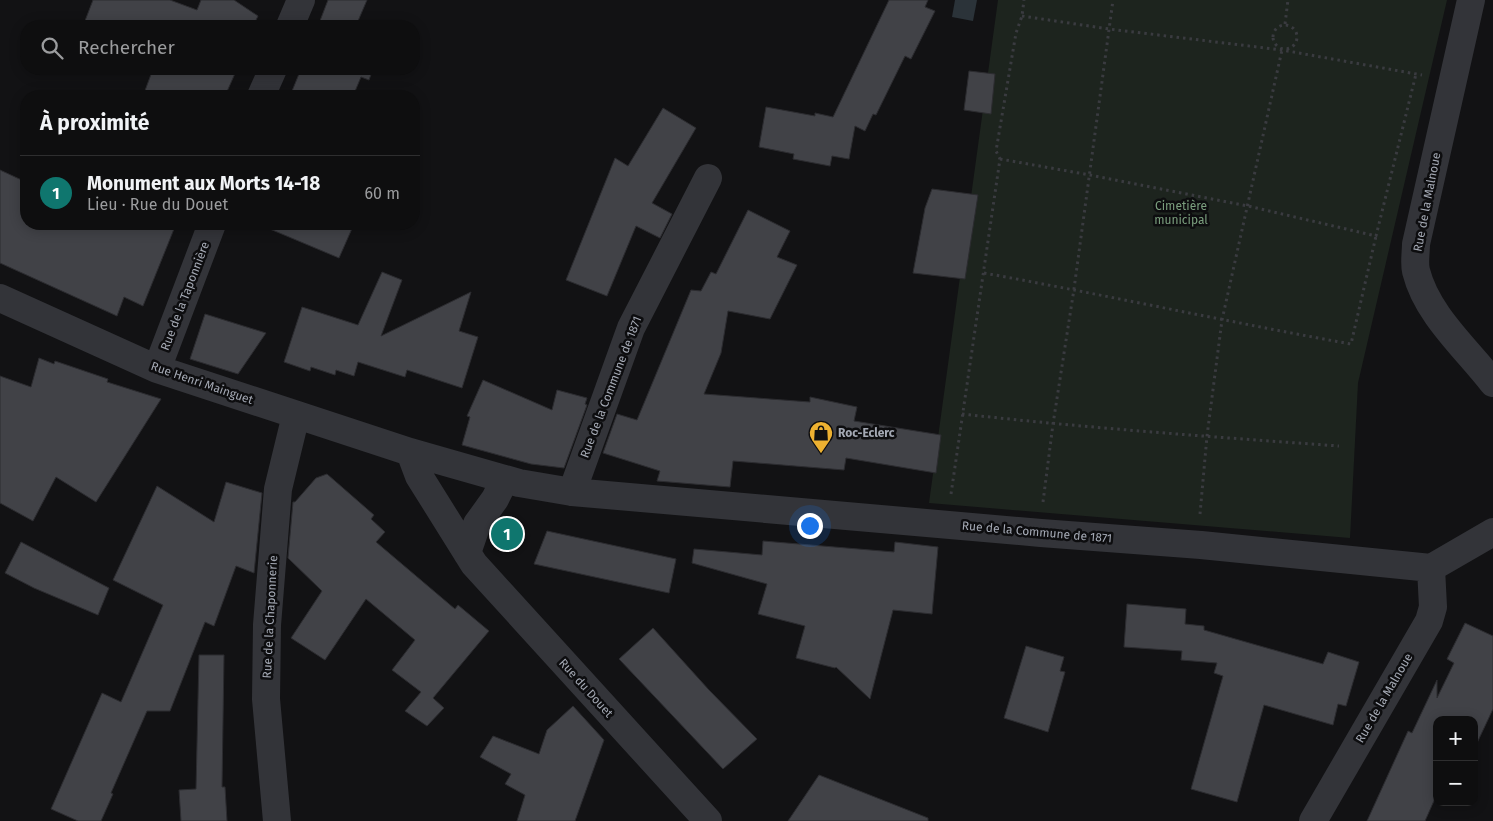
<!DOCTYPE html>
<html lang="fr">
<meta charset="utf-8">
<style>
body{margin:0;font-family:"Fira Sans",sans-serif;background:#171718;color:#f1f3f6}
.controls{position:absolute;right:15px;bottom:15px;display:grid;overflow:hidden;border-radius:10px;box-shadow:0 2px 12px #0003}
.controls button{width:45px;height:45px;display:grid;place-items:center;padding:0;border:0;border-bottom:1px solid #2e2e2f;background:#0e0e0f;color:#f1f3f6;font:25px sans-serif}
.you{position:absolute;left:809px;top:525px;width:18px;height:18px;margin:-12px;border:4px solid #fff;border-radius:50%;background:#1a73e8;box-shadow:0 0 0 8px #1a73e833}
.badge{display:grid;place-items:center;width:32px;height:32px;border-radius:50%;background:#0f766e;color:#fff;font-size:16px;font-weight:700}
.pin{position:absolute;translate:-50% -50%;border:2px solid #fff;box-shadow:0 1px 5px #0006}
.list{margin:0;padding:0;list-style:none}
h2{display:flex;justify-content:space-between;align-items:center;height:65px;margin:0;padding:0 20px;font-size:21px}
h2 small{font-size:16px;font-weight:400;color:#9b9c9e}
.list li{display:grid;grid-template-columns:32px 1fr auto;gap:15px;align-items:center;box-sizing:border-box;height:75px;padding:0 20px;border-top:1px solid #2e2e2f}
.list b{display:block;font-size:19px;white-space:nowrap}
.list p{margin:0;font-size:16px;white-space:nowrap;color:#9b9c9e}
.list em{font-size:16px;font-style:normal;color:#9b9c9e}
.icon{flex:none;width:28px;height:28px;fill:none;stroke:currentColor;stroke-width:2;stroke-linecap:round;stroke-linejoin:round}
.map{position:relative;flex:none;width:1493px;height:821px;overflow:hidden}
.search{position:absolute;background:#0e0e0f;box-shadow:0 2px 12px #0003;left:20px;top:20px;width:400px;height:55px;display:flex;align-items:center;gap:12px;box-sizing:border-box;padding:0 18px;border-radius:20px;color:#9b9c9e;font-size:19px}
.panel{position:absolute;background:#0e0e0f;box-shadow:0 2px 12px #0003;left:20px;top:90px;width:400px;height:140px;border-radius:20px}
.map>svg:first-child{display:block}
</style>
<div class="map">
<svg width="1493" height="821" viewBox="0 0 1493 821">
<rect width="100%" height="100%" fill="#121214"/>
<path fill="#1d241e" d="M998,0H1447L1358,383L1350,538L929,503Z"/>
<path fill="#2b3339" d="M955,0H977L973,21L952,17Z"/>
<path fill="#414247" stroke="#2c2c30" d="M93,0H170L197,10L201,0H234L258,16L253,26H83Z
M328,0H367L358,21L371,26H318Z
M889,0H928L925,7L935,11L911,59L905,56L876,115L873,114L865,131L855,126L849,159L832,156L830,166L793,159L794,154L759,147L766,107L815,116V113L833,117Z
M153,69H237L225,96H143Z
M301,69H373L369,80L361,77L353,96H290Z
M969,71L995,74L991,114L964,110Z
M663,108L696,128L652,203L672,214L660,238L636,226L607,296L566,280L615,158L628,166Z
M0,170L26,182V224H176L143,306L124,297L117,316L0,263Z
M932,189L978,195L965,279L913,273L925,208Z
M748,210L790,231L777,257L797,265L770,319L728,311L721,353L704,394L810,402V397L857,407L854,421L941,435L936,473L846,458L844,470L733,461L730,487L657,481L660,471L603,453L617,414L637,420L691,290L701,291L711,272L716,274Z
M258,224H354L339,258Z
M382,272L402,280L381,336L471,292L459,331L478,337L462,388L407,370L405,377L358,362L354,376L336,370L335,375L311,367L310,371L284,362L302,307L358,325Z
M205,314L266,333L238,374L190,359Z
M39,358L54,364L55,361L108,379L107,382L161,399L96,502L56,477L33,521L0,503V376L31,387Z
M483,380L552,410L557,390L587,398L585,404L587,405L564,468L531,464L462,445L470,417L467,416Z
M327,474L374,515L371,519L385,532L376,542L455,609L458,605L489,631L433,698L444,708L427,726L405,711L421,692L392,670L415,640L366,599L325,660L291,638L322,591L288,558L293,502H295L316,478Z
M226,482L262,493L254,573L236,566L214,626L205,622L170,711H147L111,793L113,794L101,821H78L51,809L102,693L121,702L163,605L113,580L157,486L214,522Z
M547,531L676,559L669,593L534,564Z
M763,541L894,552L895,542L938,547L932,614L893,610L870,699L836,667L835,668L796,658L805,626L758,614L767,584L692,563L694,549L762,555Z
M21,542L109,588L98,615L34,588L5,573Z
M1127,604L1186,609L1185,624L1204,626V630L1323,664L1328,652L1359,662L1346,706L1338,704L1333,725L1264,705L1237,802L1191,789L1223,676L1214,673L1217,663L1181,660L1182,651L1124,647Z
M1465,623L1493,636V709L1477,743L1474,741V720H1437V794L1425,821H1367L1408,731L1412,733L1437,680V698L1454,663L1447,659Z
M653,628L709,690L757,739L723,769L619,659Z
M1026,646L1064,657L1060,671L1065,672L1048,732L1004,718Z
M199,655H224L222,787H225L227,821H181L179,790L196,789Z
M573,706L604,740L575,821H517L525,795L505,784L511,774L480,757L493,736L539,754L547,730Z
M819,775L928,818V821H788Z"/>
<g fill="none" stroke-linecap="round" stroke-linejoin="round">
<path stroke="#3a3b40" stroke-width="3" stroke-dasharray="2.5 4" stroke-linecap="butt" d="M1022,16L1109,29L1282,50L1422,75
M1285,24L1288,0
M1273 37a12 12 0 1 1 24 0a12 12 0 1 1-24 0Z
M1000,159L1090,175L1248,206L1376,236L1416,74
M984,273C1106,295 1228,322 1351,344L1376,236
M962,414C1088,428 1213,437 1339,446
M951,494L1000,159L996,151L1016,33L1022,16L1024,0
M1043,502L1053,424L1074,289L1113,0
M1200,514L1207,436L1222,320L1282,50"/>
<path stroke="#333439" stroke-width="28" d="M1471,0L1416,244C1416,252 1414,263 1416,271C1427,315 1466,348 1493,383
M290,26L301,0
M261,96L273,69
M0,298L157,369L410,452L519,483L572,492L1041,533L1201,545L1431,568L1493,532
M157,369L212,224
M410,452L419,476L474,564L708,821
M572,492L631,328L708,178
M467,553L477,524L495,499L505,479
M277,821L266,699L267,625L278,489L296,415
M1313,821L1429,621L1433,607L1431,568"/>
</g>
<defs>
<g id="shop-pin" transform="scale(1.25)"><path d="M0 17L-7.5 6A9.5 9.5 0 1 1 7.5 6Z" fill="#edb131" stroke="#0d0d0f"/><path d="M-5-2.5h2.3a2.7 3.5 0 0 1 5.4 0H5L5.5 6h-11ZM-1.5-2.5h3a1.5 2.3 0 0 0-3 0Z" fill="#111"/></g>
</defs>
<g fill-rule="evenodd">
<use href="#shop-pin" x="821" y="433"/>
</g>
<g text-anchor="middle" stroke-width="5" stroke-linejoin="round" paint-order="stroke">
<g font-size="12" fill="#a4a9b4" stroke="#0d0d0f">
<text transform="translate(1427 202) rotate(-79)" y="4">Rue de la Malnoue</text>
<text transform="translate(185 296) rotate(-69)" y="4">Rue de la Taponnière</text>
<text transform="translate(202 383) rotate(19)" y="4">Rue Henri Mainguet</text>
<text transform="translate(611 387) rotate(-69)" y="4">Rue de la Commune de 1871</text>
<text transform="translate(1037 532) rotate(5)" y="4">Rue de la Commune de 1871</text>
<text transform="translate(270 617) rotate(-87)" y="4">Rue de la Chaponnerie</text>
<text transform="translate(586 688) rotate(48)" y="4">Rue du Douet</text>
<text transform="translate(1384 698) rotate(-60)" y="4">Rue de la Malnoue</text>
</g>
<g font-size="12" fill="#7b9f7e" stroke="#0d0d0f">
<text x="1181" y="210">Cimetière<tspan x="1181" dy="14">municipal</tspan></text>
</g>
<g font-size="12" font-weight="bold" fill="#a4a9b4" stroke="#0d0d0f" text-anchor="start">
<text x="838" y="437">Roc-Eclerc</text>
</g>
</g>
</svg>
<div class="controls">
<button>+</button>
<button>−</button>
</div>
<div class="you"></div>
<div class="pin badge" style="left:507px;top:534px">1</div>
<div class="search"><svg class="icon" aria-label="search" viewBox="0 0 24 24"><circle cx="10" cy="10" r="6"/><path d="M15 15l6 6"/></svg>Rechercher</div>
<section class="panel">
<h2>À proximité<small></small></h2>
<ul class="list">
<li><span class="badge">1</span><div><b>Monument aux Morts 14-18</b><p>Lieu · Rue du Douet</p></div><em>60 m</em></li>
</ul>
</section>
</div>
